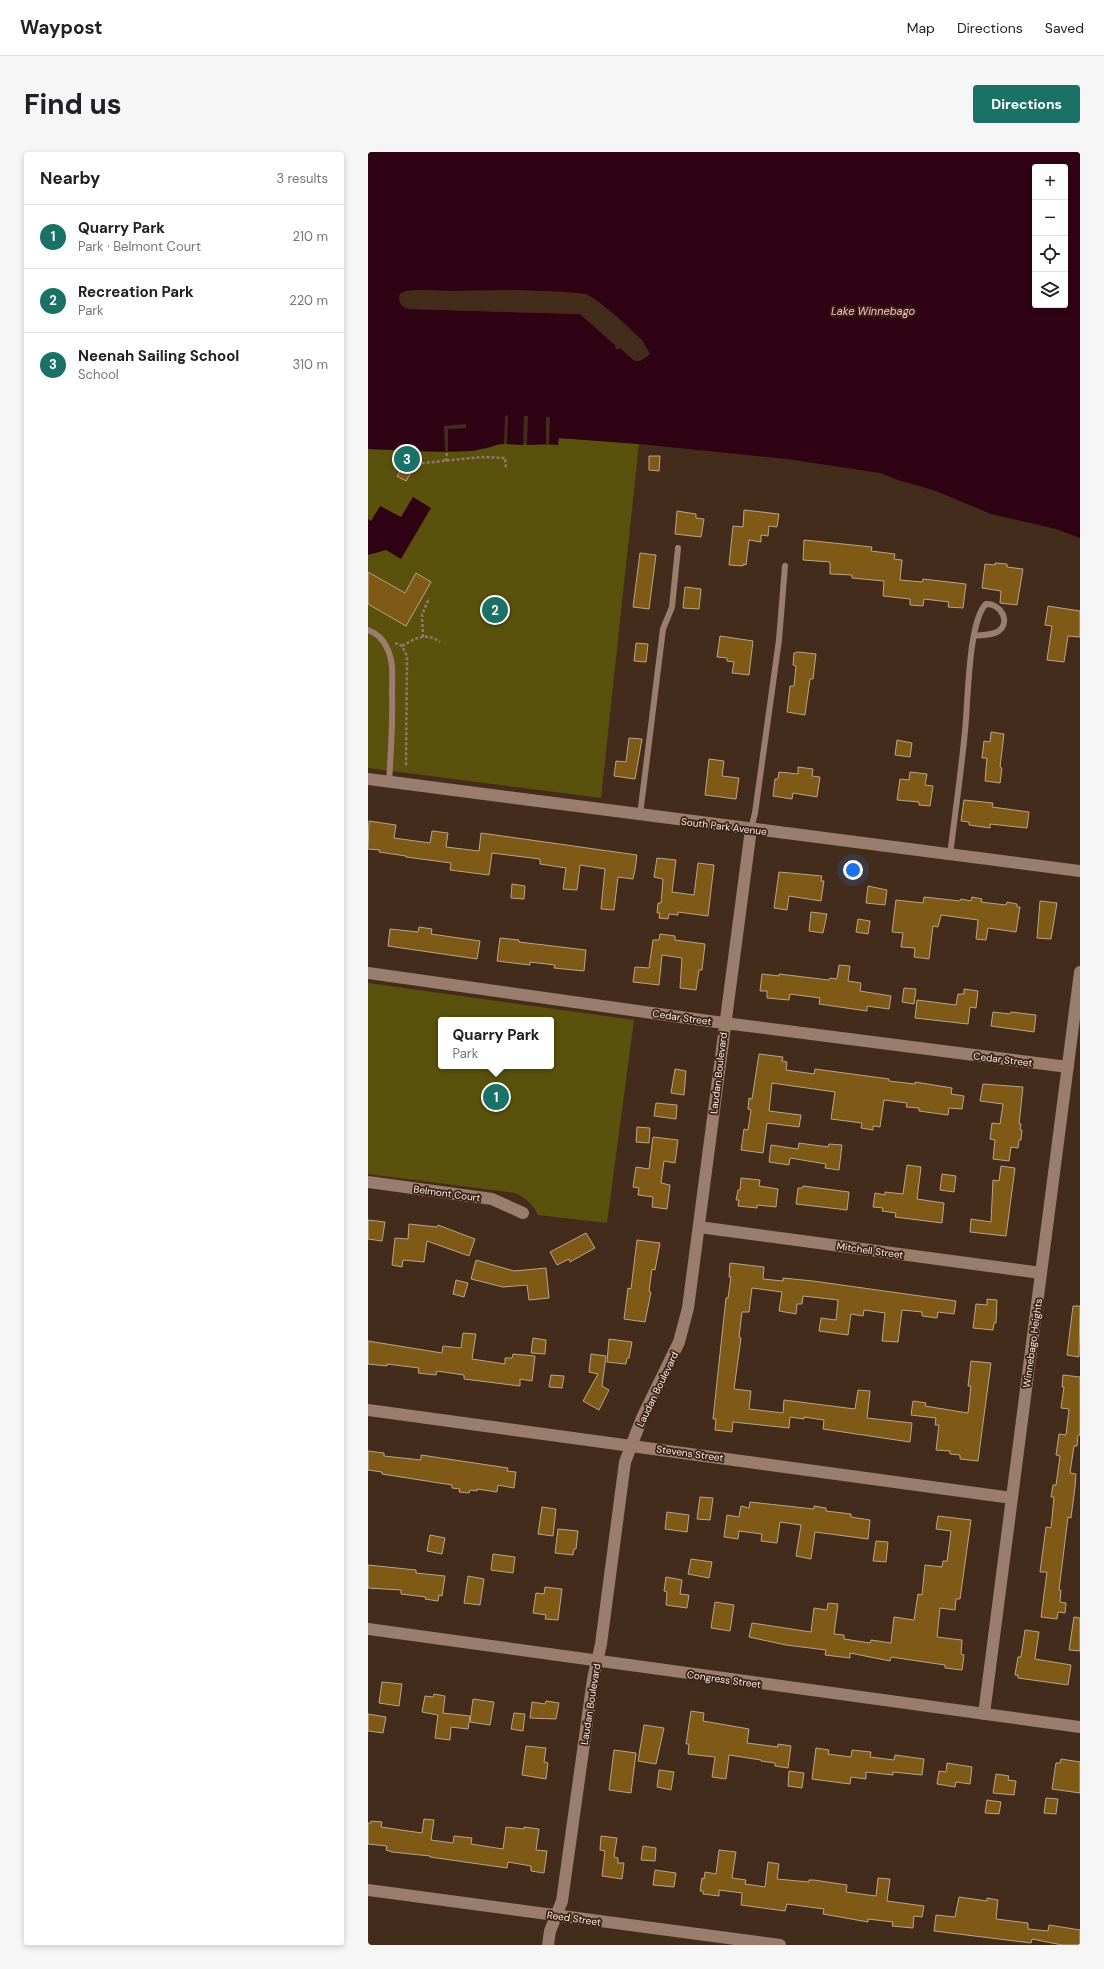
<!DOCTYPE html>
<meta charset="utf-8">
<style>
body{margin:0;font-family:"DM Sans",sans-serif;background:#f6f6f6;color:#202124}
.controls{position:absolute;right:12px;top:12px;display:grid;overflow:hidden;border-radius:4px;box-shadow:0 2px 6px #0003}
.controls button{width:36px;height:36px;display:grid;place-items:center;padding:0;border:0;border-bottom:1px solid #e0e0e0;background:#fff;color:#202124;font:20px sans-serif}
.you{position:absolute;left:485px;top:718px;width:14px;height:14px;margin:-10px;border:3px solid #fff;border-radius:50%;background:#1a73e8;box-shadow:0 0 0 6px #1a73e833}
.badge{display:grid;place-items:center;width:26px;height:26px;border-radius:50%;background:#197265;color:#fff;font-size:13px;font-weight:700}
.pin{position:absolute;translate:-50% -50%;border:2px solid #fff;box-shadow:0 1px 4px #0006}
.popup{position:absolute;left:70px;top:865px;width:116px;height:52px;box-sizing:border-box;display:grid;place-content:center;border-radius:4px;background:#fff;filter:drop-shadow(0 1px 3px #0005);font-size:13px;white-space:nowrap;color:#757577}
.popup b{font-size:15px;color:#202124}
.popup::after{content:'';position:absolute;left:50%;top:100%;margin-left:-8px;border:8px solid transparent;border-top-color:#fff}
.list{margin:0;padding:0;list-style:none}
h2{display:flex;justify-content:space-between;align-items:center;height:52px;margin:0;padding:0 16px;font-size:17px}
h2 small{font-size:13px;font-weight:400;color:#757577}
.list li{display:grid;grid-template-columns:26px 1fr auto;gap:12px;align-items:center;box-sizing:border-box;height:64px;padding:0 16px;border-top:1px solid #e0e0e0}
.list b{display:block;font-size:15px;white-space:nowrap}
.list p{margin:0;font-size:13px;white-space:nowrap;color:#757577}
.list em{font-size:13px;font-style:normal;color:#757577}
.icon{flex:none;width:22px;height:22px;fill:none;stroke:currentColor;stroke-width:2;stroke-linecap:round;stroke-linejoin:round}
.map{position:relative;flex:none;width:712px;height:1793px;overflow:hidden;border-radius:4px}
header{display:flex;align-items:center;gap:24px;box-sizing:border-box;height:56px;padding:0 20px;background:#fff;border-bottom:1px solid #e0e0e0}
header strong{font-size:19px}
nav{display:flex;gap:22px;margin-inline-start:auto;font-size:14px}
.intro{display:flex;align-items:center;justify-content:space-between;box-sizing:border-box;height:96px;padding:0 24px}
h1{margin:0;font-size:28px}
.button{padding:10px 18px;border-radius:4px;background:#197265;color:#fff;font-size:14px;font-weight:700}
main{display:flex;gap:24px;padding:0 24px}
aside{flex:1;background:#fff;border-radius:4px;box-shadow:0 2px 6px #0003}
.map>svg:first-child{display:block}
</style>
<header>
<strong>Waypost</strong>
<nav><a>Map</a><a>Directions</a><a>Saved</a></nav>
</header>
<div class="intro"><h1>Find us</h1><a class="button">Directions</a></div>
<main>
<aside>
<h2>Nearby<small>3 results</small></h2>
<ul class="list">
<li><span class="badge">1</span><div><b>Quarry Park</b><p>Park · Belmont Court</p></div><em>210 m</em></li>
<li><span class="badge">2</span><div><b>Recreation Park</b><p>Park</p></div><em>220 m</em></li>
<li><span class="badge">3</span><div><b>Neenah Sailing School</b><p>School</p></div><em>310 m</em></li>
</ul>
</aside>
<div class="map">
<svg width="712" height="1793" viewBox="0 0 712 1793">
<rect width="100%" height="100%" fill="#442c1c"/>
<path fill="#5a520c" fill-rule="evenodd" d="M190,286L271,292L233,646L0,616V297L69,300L117,297L131,292L190,293Z
M0,831L266,868L239,1071L170,1063C165,1052 158,1046 147,1041L0,1022ZM73,868H183V914H73Z"/>
<path fill="#300314" fill-rule="evenodd" d="M0,0H712V386L688,377L623,362L568,339L530,328L512,321L419,307L271,292L191,286L190,293L181,292L182,265H178V292L159,293L160,264H156L155,293L139,292L140,263L137,264L136,292C128,292 113,298 103,299C69,301 34,298 0,297ZM667,15H697V153H667ZM54,138C109,141 164,135 218,142C236,152 274,184 282,202L272,209H267L252,196L248,197L247,193L212,162L41,157C34,154 29,150 32,142L38,139Z
M45,345L63,356L33,407L18,398L0,403V367L3,369L12,354L33,365Z"/>
<path fill="#442c1c" fill-rule="evenodd" d="M54,138L80,139L150,138L218,142L228,148L274,188L282,202L272,209H267L252,196L249,198L247,193L212,162L41,157L34,154L32,150V142L38,139ZM54,140L80,141L150,140L218,144L227,149L272,189L279,201L272,207H267L253,195H250L249,191L213,160L41,155L33,149L34,144L38,141Z
M98,272V276L80,277V299H77L76,274Z"/>
<path fill="#7f5a17" stroke="#b8a58a" d="M281,304H292L291,319L281,318Z
M36,313L44,319L38,329L29,324Z
M376,358L411,362L409,375L401,374L400,384L393,383V390L381,388L378,413L375,412V414L361,413L365,374L375,375Z
M309,359L328,362V366L336,367L333,385L307,382Z
M436,388L504,395L503,399L527,402L526,407L534,408L532,428L554,430L555,427L598,432L595,456L580,455L581,450L556,447L555,454L542,453V447L515,444L516,429L484,426V423L462,422V410L435,408Z
M272,401L288,403L281,457L265,455Z
M627,411L639,412V415L655,417L649,453L632,451L633,439L614,436L617,412L627,413Z
M0,420L37,441L48,421L63,430L38,474L0,452Z
M317,435L333,437L331,457L315,456Z
M680,454L712,459V485L700,484L696,510L679,508L684,474L677,473Z
M352,484L385,489L381,523L364,521L366,510L359,509V506L349,505Z
M268,491L280,492L278,510L266,509Z
M430,500L448,502L445,527H442L437,563L419,560L422,534H426L428,514L425,513L426,501Z
M623,580L636,582L632,615L634,616L632,631L617,629L619,606H614L616,589L622,590Z
M261,586L274,587L267,627L246,624L248,609L258,610Z
M529,588L544,591L542,605L527,603Z
M341,607L356,609L354,624L371,626L368,647L337,643Z
M430,615L445,617L444,624L452,625L449,645L425,641L424,647L405,644L407,627H410L411,620L430,622Z
M542,620L559,622L557,633L565,634L562,654L551,653V650L529,648L532,627L541,628Z
M596,648L625,651L624,655L661,660L659,676L622,672V676L601,673V670L593,669Z
M1,669L28,673L26,686L62,691L64,679L80,681L78,695L111,699L113,681L269,703L267,718L265,727L250,725L246,758L233,757L237,717L212,713L209,738L195,737L198,716L172,712V707L124,701L121,723L82,718L83,711L38,705V704L11,700L12,698L0,697Z
M289,706L308,708L304,740L326,743L330,711L346,713L340,764L310,760V763L301,762L300,767L291,766L292,761H289L290,751H293L295,727L286,725Z
M411,720L454,724L453,729H456L453,749L421,744L419,758L406,756Z
M144,732L157,734L156,747L143,746Z
M500,734L519,738L517,753L498,751Z
M556,745L592,749L593,747L603,749L604,745L614,747L613,750L638,753L639,750L649,752V755H652L648,780L620,776L618,788L608,787L610,768L573,763L570,775L565,774L561,807L546,805L547,796L533,795L535,781L524,780L528,748L555,751Z
M672,749L689,751L683,787L669,786Z
M443,760L459,762L455,781L441,779Z
M490,767L502,769L500,782L488,780Z
M51,775L64,777L63,782L112,789L109,807L20,794L22,777L50,780Z
M292,782L307,784V788L337,792L334,818H331L328,838L312,836L314,806L294,803L291,833L265,830L267,815L281,816L285,788H291Z
M132,786L151,788V790L218,798L216,819L186,816L187,813L162,810V813L129,809Z
M471,813L482,814L480,829L493,831L492,839L523,844L521,857L499,854V859L451,852L452,846L422,842L421,848L399,846V839H392L394,822L411,824V822L461,828L462,826L469,827Z
M536,836L548,837L546,852L534,850Z
M596,837L610,839L608,856L602,855L600,872L547,866L549,848L588,853L590,842H596Z
M625,860L642,862L643,860L668,863L666,880L623,874Z
M391,902L415,905L414,909L419,910L418,918L446,922L447,917L521,927V929L547,932V930L584,936L583,942L596,944L594,957L581,956L580,963L551,959V956L538,955L539,951L516,948L512,975L505,974V978L493,976L494,971L463,967L467,940L404,931L401,959L433,963L431,975L399,971L395,1001L373,998L376,977L380,978L383,958L380,957L381,946L384,947Z
M307,917L318,919L316,943L303,941Z
M615,932L655,935L651,972H653L652,978H654L653,988H651L650,996L643,995L641,1009L625,1007L627,988L622,987L624,971L632,972L635,952L612,949Z
M288,951L309,953L308,967L286,964Z
M269,975L282,976L281,991L268,990Z
M285,985L310,988L307,1011L296,1009L293,1031L302,1033L299,1057L284,1055L285,1045L270,1043L271,1036L265,1035L268,1015L281,1017Z
M431,991L460,995L461,992L474,993L471,1018L457,1016L458,1012L422,1006L421,1013L401,1010L403,993L430,997Z
M539,1013L553,1015L549,1047L576,1051L574,1071L527,1065L528,1061L514,1059L515,1056L505,1055L507,1041L517,1043V1040L535,1042Z
M633,1014L647,1016L638,1084L602,1080L603,1067L623,1070L625,1028L631,1029Z
M574,1022L588,1024L586,1040L572,1038Z
M373,1026L392,1028L391,1034L410,1037L408,1055L389,1053V1056L370,1054L371,1048H368L370,1038H372Z
M435,1034L481,1040L479,1058L428,1052L430,1036H434Z
M0,1068L17,1070L14,1089L0,1087Z
M41,1072L69,1075L70,1073L107,1087L101,1104L59,1089L56,1110L35,1108L34,1115L24,1113L27,1086L40,1087Z
M218,1081L227,1096L202,1110L201,1107L189,1113L182,1100Z
M269,1088L292,1091L287,1118L284,1117L281,1139L283,1140L277,1170L256,1167L260,1136L263,1137Z
M108,1108L146,1119L178,1116L181,1146L161,1148L159,1133L135,1135L103,1127Z
M362,1111L396,1115L395,1127L415,1129V1126L445,1129L588,1149L586,1162L570,1160L569,1166L554,1164V1160L534,1158L530,1190L514,1189L517,1161L496,1158L495,1164L483,1162L480,1183L451,1179L453,1166L468,1168L470,1148L435,1144L434,1152H429L428,1162L411,1159L414,1140L384,1136L381,1160H374L371,1185L373,1186L366,1237L383,1239L381,1257L415,1261L416,1248L487,1257L490,1238L502,1239L499,1266L544,1271L542,1290L455,1277L456,1268L436,1265V1267L422,1265L421,1276L365,1270L364,1280L347,1278L348,1267H345L358,1146H360L363,1125H361Z
M88,1128L100,1131L96,1145L85,1142Z
M619,1147L629,1148L628,1171H626L625,1178L605,1176L608,1152L619,1153Z
M705,1154H712L711,1205L699,1203Z
M95,1181L108,1182L104,1207L137,1212V1206H144L145,1202L167,1204L164,1229L152,1227V1234L96,1227V1223L69,1219L68,1223L50,1221L51,1216L19,1212V1214L0,1212V1189L74,1201L75,1194L93,1196Z
M165,1186L178,1188L177,1202L163,1201Z
M241,1187L264,1190L261,1206H259L258,1212L239,1210Z
M223,1202L238,1204L234,1234L241,1238L231,1258L215,1249L230,1222L221,1220Z
M603,1209L623,1211L610,1309L592,1307V1303L582,1302V1299L568,1298L571,1273H567L568,1266L543,1263L545,1249L558,1251L557,1254L600,1261L603,1234H600Z
M183,1223L196,1224L194,1236L181,1235Z
M695,1223L712,1225V1283H710L709,1294H706L702,1321L708,1322L707,1335L703,1366L700,1365L691,1438H693L692,1450L698,1451L697,1461L690,1460L689,1467L673,1465L679,1420H672L678,1375L683,1376L686,1345H683L685,1333H688L692,1304L688,1303L691,1282L698,1283L701,1257L693,1256L696,1235H694Z
M0,1299L16,1301V1304L53,1308V1303L140,1316L139,1319L148,1320L146,1336L130,1333L129,1340L109,1337V1339L102,1338L101,1341L91,1340L92,1337L84,1336V1333L14,1322V1320L0,1318Z
M332,1345L345,1346L342,1368L329,1367Z
M382,1350L446,1357V1354L458,1356V1359L483,1362V1365L502,1368L500,1387L447,1380L443,1407L428,1404L433,1373L412,1370L409,1391L393,1389L394,1382L371,1379L370,1387L356,1385L359,1363L371,1365L373,1354L381,1356Z
M174,1355L188,1357L185,1384L170,1382Z
M299,1360L321,1363L319,1380L297,1377Z
M570,1364L603,1368L592,1447H588L587,1458L572,1456L569,1485L594,1488L593,1502L596,1503L594,1518L577,1516V1513L523,1505L522,1509L482,1501V1506L457,1503L458,1498L418,1493L381,1485L384,1471L443,1480L446,1456L459,1458L460,1451L470,1452L466,1482L476,1483V1487L502,1491L503,1488L523,1491L526,1465L546,1468L550,1442L554,1443L557,1413L574,1415L575,1409H579L583,1379L568,1377Z
M190,1377L210,1379L208,1397H206L205,1403L187,1401Z
M62,1383L77,1386L74,1402L59,1399Z
M508,1389L520,1390L518,1410L505,1409Z
M125,1402L147,1405L145,1421L123,1418Z
M323,1407L344,1410L341,1426L320,1422Z
M0,1413L48,1418V1421L77,1424L74,1444L71,1443L70,1449L57,1447L58,1445L33,1442V1438L0,1436Z
M100,1424L116,1427L112,1453L96,1451Z
M298,1425L314,1428L312,1442L321,1443L319,1456L298,1453L299,1440L296,1439Z
M177,1435L194,1437L190,1468L177,1467L178,1463L165,1461L168,1441L176,1442Z
M347,1450L366,1453L362,1479L343,1476Z
M706,1465L712,1466V1499L701,1498Z
M657,1478L671,1480L667,1507L703,1513L700,1533L650,1526V1523H647L650,1505H653Z
M14,1530L34,1532L31,1554L11,1551Z
M66,1542L77,1544L75,1561L102,1564L100,1577L83,1575L82,1588L67,1586L70,1563L54,1560L57,1544L65,1545Z
M105,1547L126,1550L122,1573L102,1570Z
M178,1549L191,1551L188,1567L162,1566L164,1550L177,1552Z
M323,1559L336,1561L335,1569L381,1577L379,1591L410,1595V1592L423,1594L420,1616L407,1614V1611L393,1609V1608L361,1603L358,1627L344,1625L347,1605L320,1602L321,1592H318Z
M146,1561L157,1562L155,1579L143,1577Z
M0,1562L18,1565L15,1581L0,1579Z
M276,1573L296,1576L288,1612L270,1609Z
M158,1594L178,1596L176,1610L180,1611L178,1627L154,1623Z
M448,1596L461,1598L460,1602L483,1605L484,1598L503,1600L502,1605L526,1608L527,1603L556,1607L554,1623L525,1620V1623L498,1620V1627L483,1625L482,1632L444,1627Z
M246,1598L268,1601L263,1641L241,1638Z
M693,1607L712,1610V1641L684,1637L688,1611H692Z
M579,1611L604,1615L602,1632L588,1630L587,1635L569,1632L571,1619L578,1620Z
M291,1618L306,1620L303,1638L289,1635Z
M421,1619L436,1621L434,1636L420,1634Z
M628,1622L641,1624L640,1628L648,1629L646,1643L625,1641Z
M678,1646L690,1647L688,1662L676,1661Z
M619,1648L633,1650L631,1662L617,1661Z
M56,1667L66,1668L63,1688L85,1691L86,1684L104,1686L103,1692L135,1697L138,1675L156,1677V1675L171,1677L168,1698L179,1699L176,1721L163,1719V1714L140,1710L139,1716L62,1705V1704L24,1700L18,1698L19,1694L0,1692V1671H3V1669L14,1670L13,1675L54,1681Z
M233,1684L249,1686L246,1705L250,1706V1711H256L254,1727L234,1724L237,1699L232,1698Z
M275,1694L288,1696L287,1709L273,1708Z
M351,1698L368,1700L364,1726L378,1728L377,1732L397,1735L400,1710L411,1712L409,1727L441,1730V1728H446L479,1733L478,1740L508,1744L510,1726L522,1727L519,1749L556,1754L554,1765L546,1764L545,1776L524,1774L525,1770L500,1767V1770L455,1762L456,1757L419,1752L417,1759L373,1753L374,1741L351,1738V1744L335,1742V1739H332L334,1726L336,1727L337,1720L348,1722Z
M287,1718L308,1721L306,1735L285,1733Z
M591,1745L619,1749V1746L630,1748L628,1767L660,1771V1777L680,1779L681,1773L712,1778V1793H694L664,1787L663,1791L566,1779L568,1763L587,1765Z"/>
<g fill="none" stroke-linecap="round" stroke-linejoin="round">
<path stroke="#8e796c" stroke-width="2.5" stroke-dasharray="3 2" stroke-linecap="butt" d="M78,309L79,299
M40,316L46,312L113,305L137,306L138,317
M55,485L54,463L61,446
M27,491L34,494L39,504L38,615
M34,494C48,486 57,480 72,490"/>
<path stroke="#9a7d6c" stroke-width="6" d="M0,478C9,481 15,487 19,496C26,510 24,526 24,541C25,571 23,600 21,630
M272,663L295,477L304,455L310,396
M383,677L387,661L411,488L417,414
M582,703C587,662 593,621 597,579C600,553 600,469 618,452C633,451 644,471 629,480C623,483 614,483 607,484"/>
<path stroke="#9a7d6c" stroke-width="12" d="M0,821L341,869L700,915
M0,1030L124,1047L155,1061
M331,1075L673,1121
M0,1258L644,1346
M616,1562L712,820
M0,1738L412,1793
M180,1793L182,1779L194,1749L225,1527L233,1492L257,1310L274,1266L311,1190L320,1156L383,677"/>
<path stroke="#9a7d6c" stroke-width="12" d="M0,1477L712,1575"/>
<path stroke="#9a7d6c" stroke-width="12" d="M0,627L712,719"/>
</g>
<g text-anchor="middle" stroke-width="3.5" stroke-linejoin="round" paint-order="stroke">
<g font-size="10" fill="#feede4" stroke="#392213">
<text transform="translate(356 674) rotate(7)" y="4">South Park Avenue</text>
<text transform="translate(314 865) rotate(8)" y="4">Cedar Street</text>
<text transform="translate(635 907) rotate(7)" y="4">Cedar Street</text>
<text transform="translate(350 921) rotate(-83)" y="4">Laudan Boulevard</text>
<text transform="translate(79 1041) rotate(8)" y="4">Belmont Court</text>
<text transform="translate(502 1098) rotate(8)" y="4">Mitchell Street</text>
<text transform="translate(664 1191) rotate(-82)" y="4">Winnebago Heights</text>
<text transform="translate(289 1237) rotate(-64)" y="4">Laudan Boulevard</text>
<text transform="translate(322 1301) rotate(8)" y="4">Stevens Street</text>
<text transform="translate(356 1527) rotate(8)" y="4">Congress Street</text>
<text transform="translate(222 1552) rotate(-81)" y="4">Laudan Boulevard</text>
<text transform="translate(206 1766) rotate(8)" y="4">Reed Street</text>
</g>
<g font-size="11" font-style="italic" fill="#fabcca" stroke="#392213">
<text x="505" y="163">Lake Winnebago</text>
</g>
</g>
</svg>
<div class="controls">
<button>+</button>
<button>−</button>
<button><svg class="icon" aria-label="locate" viewBox="0 0 24 24"><circle cx="12" cy="12" r="6"/><path d="M12 2v4M12 18v4M2 12h4M18 12h4"/></svg></button>
<button><svg class="icon" aria-label="layers" viewBox="0 0 24 24"><path d="M12 4l9 5-9 5-9-5zM3 14l9 5 9-5"/></svg></button>
</div>
<div class="you"></div>
<div class="pin badge" style="left:128px;top:945px">1</div>
<div class="popup"><b>Quarry Park</b>Park</div>
<div class="pin badge" style="left:127px;top:458px">2</div>
<div class="pin badge" style="left:39px;top:307px">3</div>
</div>
</main>
